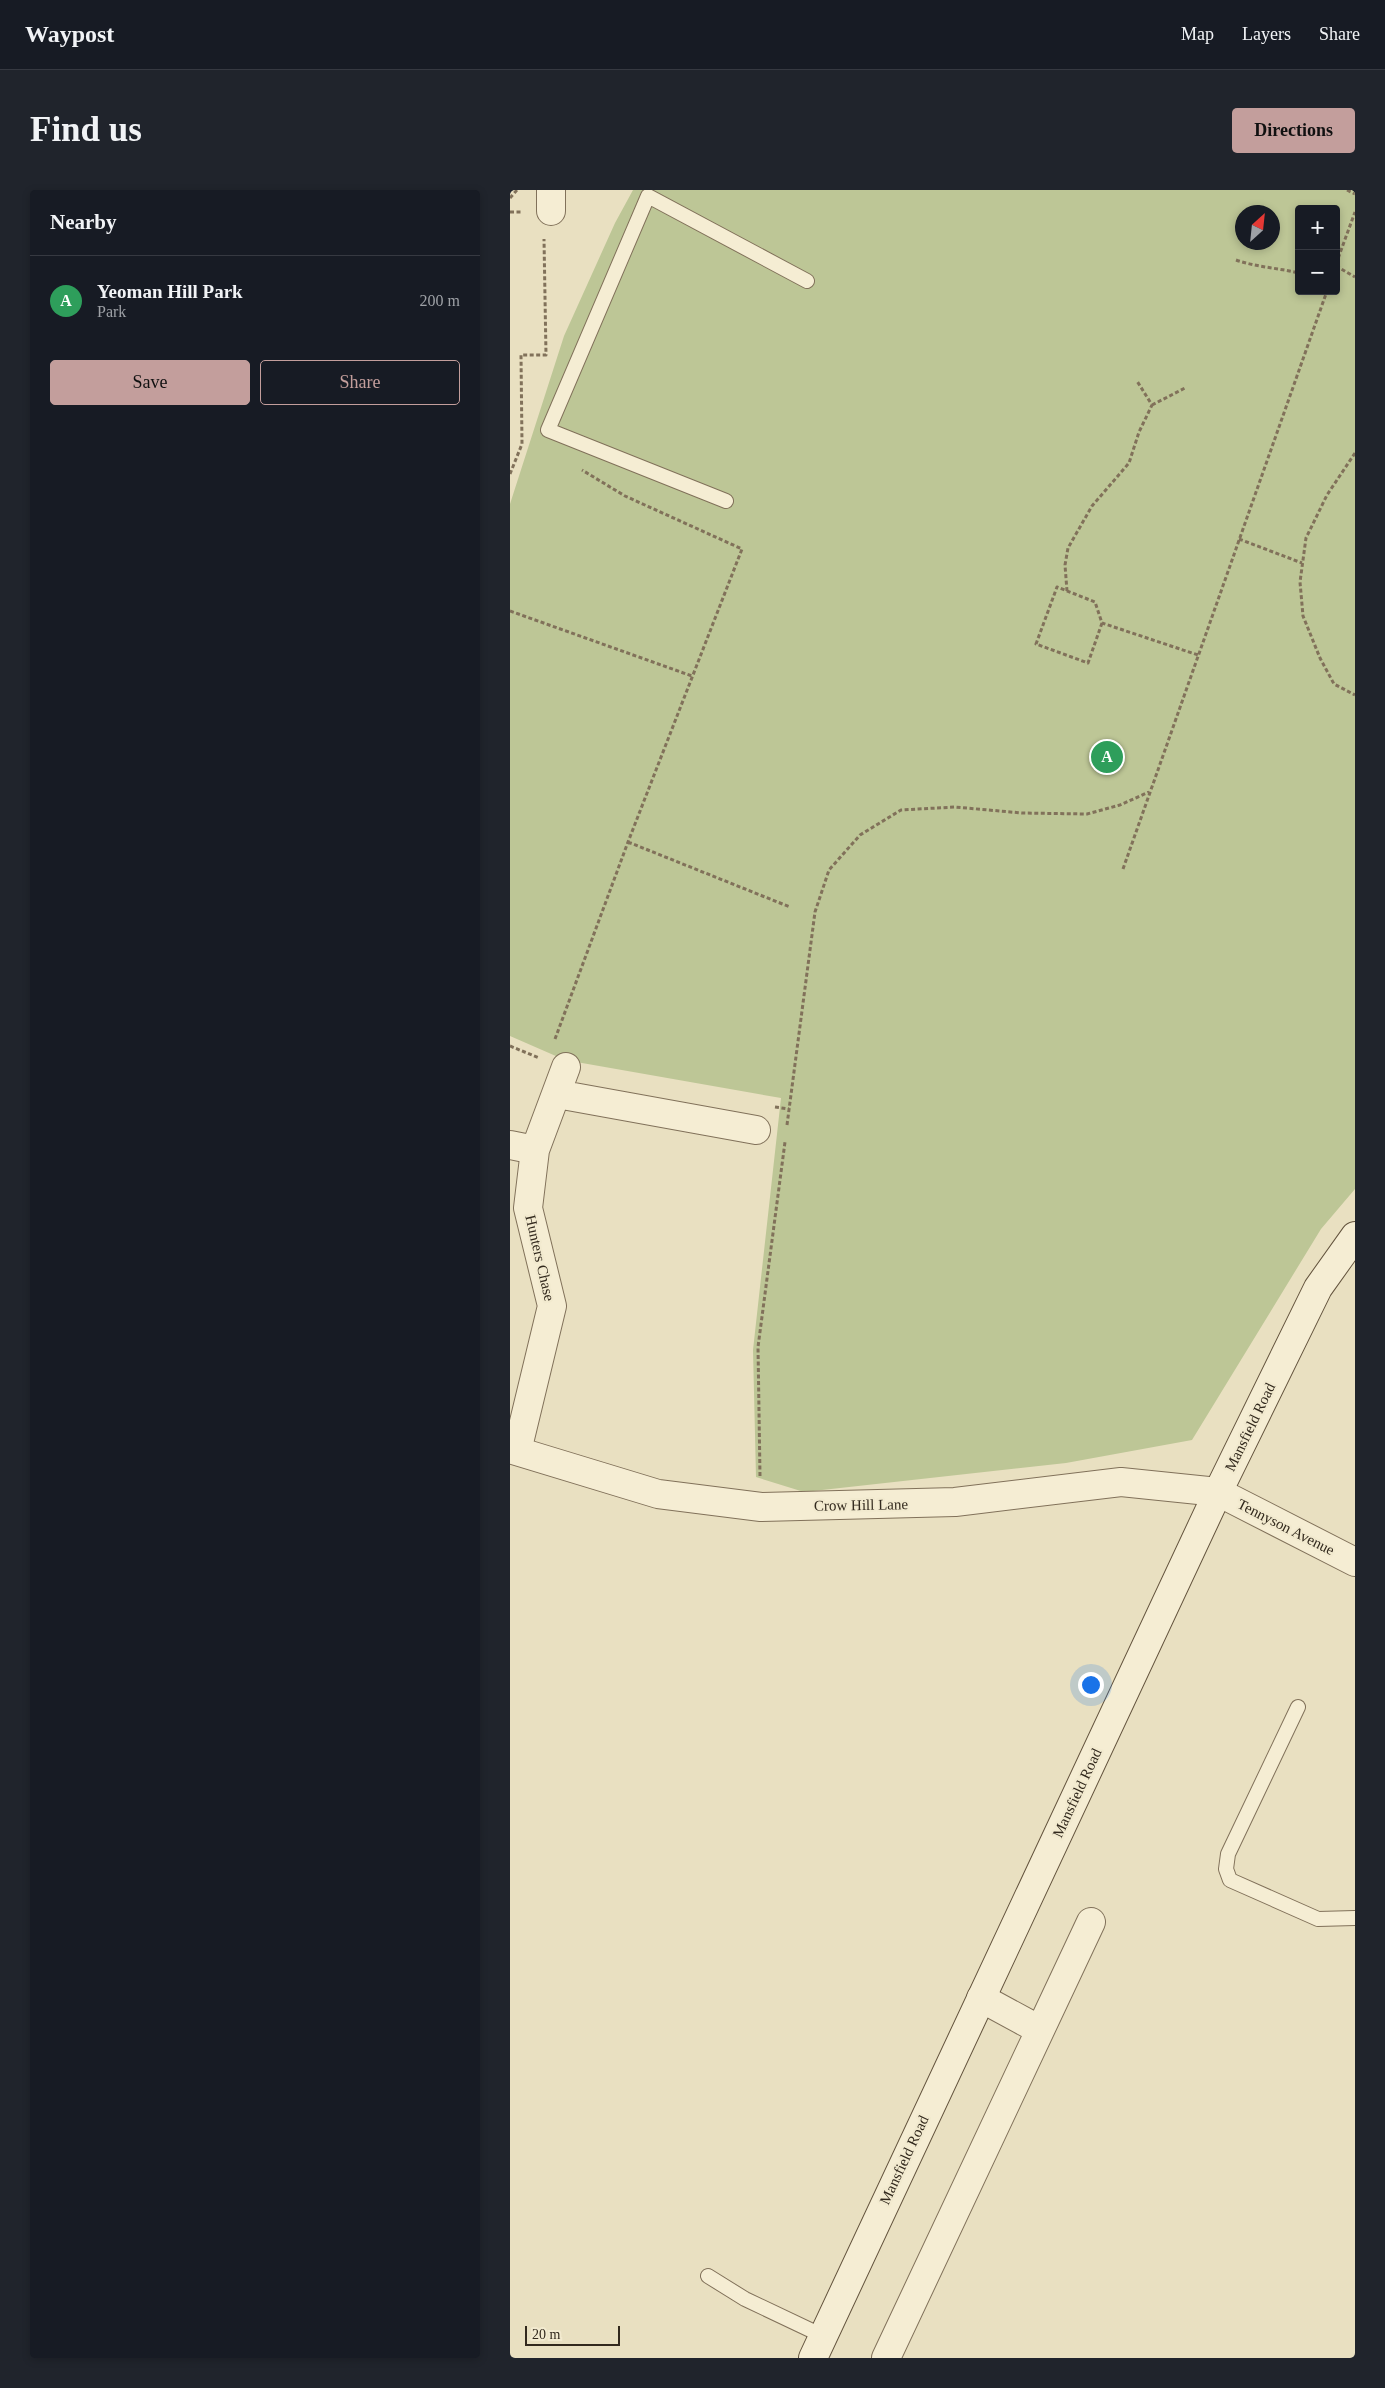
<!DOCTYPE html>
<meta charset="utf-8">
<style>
body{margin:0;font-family:"Times New Roman",serif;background:#20242c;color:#f1f3f6}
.controls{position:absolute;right:15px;top:15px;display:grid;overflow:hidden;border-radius:5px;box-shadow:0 2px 8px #0003}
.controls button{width:45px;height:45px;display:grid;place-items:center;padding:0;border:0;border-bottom:1px solid #363941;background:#171b24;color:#f1f3f6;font:25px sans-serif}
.compass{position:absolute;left:725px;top:15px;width:45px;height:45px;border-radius:50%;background:#171b24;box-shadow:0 2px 8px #0003;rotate:27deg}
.scale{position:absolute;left:15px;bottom:12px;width:95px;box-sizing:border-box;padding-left:5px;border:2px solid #32291d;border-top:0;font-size:14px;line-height:18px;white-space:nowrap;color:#32291d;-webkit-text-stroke:4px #f2eacf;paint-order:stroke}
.you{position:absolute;left:580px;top:1494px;width:18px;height:18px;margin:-12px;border:4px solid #fff;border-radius:50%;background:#1a73e8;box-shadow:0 0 0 8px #1a73e833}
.badge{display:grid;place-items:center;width:32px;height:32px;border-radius:50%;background:#c39e9c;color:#fff;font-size:16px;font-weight:700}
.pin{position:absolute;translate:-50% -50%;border:2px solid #fff;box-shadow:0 1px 5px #0006}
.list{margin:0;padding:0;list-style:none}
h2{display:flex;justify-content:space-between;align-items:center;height:65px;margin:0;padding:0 20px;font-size:21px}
h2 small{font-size:16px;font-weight:400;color:#9ea1a6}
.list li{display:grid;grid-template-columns:32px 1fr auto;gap:15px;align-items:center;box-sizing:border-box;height:90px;padding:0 20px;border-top:1px solid #363941}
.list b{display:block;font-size:19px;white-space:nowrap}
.list p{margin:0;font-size:16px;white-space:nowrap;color:#9ea1a6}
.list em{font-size:16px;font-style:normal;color:#9ea1a6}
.actions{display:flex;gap:10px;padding:15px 20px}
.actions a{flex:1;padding:11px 0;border:1px solid #c39e9c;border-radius:5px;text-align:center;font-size:18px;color:#c39e9c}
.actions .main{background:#c39e9c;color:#111}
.map{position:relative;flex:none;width:845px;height:2168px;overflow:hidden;border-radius:5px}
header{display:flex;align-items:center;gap:30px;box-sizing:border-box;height:70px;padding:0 25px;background:#171b24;border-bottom:1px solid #363941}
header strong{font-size:24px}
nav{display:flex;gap:28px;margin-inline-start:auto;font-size:18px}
.intro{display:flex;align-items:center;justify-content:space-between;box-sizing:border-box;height:120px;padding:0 30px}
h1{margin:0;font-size:35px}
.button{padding:12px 22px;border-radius:5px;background:#c39e9c;color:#111;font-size:18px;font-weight:700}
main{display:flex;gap:30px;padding:0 30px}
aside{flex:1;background:#171b24;border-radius:5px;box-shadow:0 2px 8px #0003}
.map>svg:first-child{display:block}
</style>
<header>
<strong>Waypost</strong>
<nav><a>Map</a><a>Layers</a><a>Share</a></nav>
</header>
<div class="intro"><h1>Find us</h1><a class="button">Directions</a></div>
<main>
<aside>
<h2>Nearby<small></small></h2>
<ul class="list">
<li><span class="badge" style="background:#2e9e5b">A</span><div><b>Yeoman Hill Park</b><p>Park</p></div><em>200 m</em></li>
</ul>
<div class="actions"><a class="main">Save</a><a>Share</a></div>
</aside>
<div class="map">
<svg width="845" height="2168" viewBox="0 0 845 2168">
<rect width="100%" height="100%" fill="#e9e0c1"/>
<path fill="#bdc696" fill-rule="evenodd" d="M123,0H845V999L811,1039L682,1250L556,1273L294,1302L246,1287L243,1160L271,908L55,870L0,846V314L54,146L105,33ZM789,19H826V101H789ZM732,22H762V52H732Z"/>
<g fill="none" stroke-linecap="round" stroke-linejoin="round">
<g stroke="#81715a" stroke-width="16">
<path id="service" d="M216,311L38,240L138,6L297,91
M788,1517L718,1664L716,1679L720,1690L808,1729L845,1728
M198,2086L235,2109L313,2146"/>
</g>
<g stroke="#81715a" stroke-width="30">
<path id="minor" d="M41,21V0
M47,904L246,940
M0,955L25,960
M0,1259L148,1304L251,1317L445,1312L611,1292L708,1302L845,1372
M7,1261L42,1116L18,1018L25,960L56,877
M471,1808L530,1840
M376,2168L581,1732"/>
</g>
<g stroke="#63533d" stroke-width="30">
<path id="secondary" d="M303,2168L708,1302L808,1098L845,1046"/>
</g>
<path stroke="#81715a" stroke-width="3" stroke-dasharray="4 2.5" stroke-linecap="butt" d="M837,0L845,4
M0,8L7,0
M0,22H13
M726,70C746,77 768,78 789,83
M826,74L845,22
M826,76L845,87
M642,215L675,198
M845,263L817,305L796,348L790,392L793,426L810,468L824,494L845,505
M0,284L12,254L11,165H36L34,49
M729,349L792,373
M557,401L555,375L558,358L582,316L619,273L629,242L642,215L627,191
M0,421L182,486
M592,433L578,473L526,454L547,397L585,412L592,433L688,465
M118,652L280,717
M613,679L817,101
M45,849L118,652L232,359L115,306L72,280
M0,856L29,868
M265,917L279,919
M277,935L305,722L319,680L350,645L391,620L445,617L512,623L577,624L610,615L639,602
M250,1286L248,1157L275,952"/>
<use href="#service" stroke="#f5edd3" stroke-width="14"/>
<use href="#minor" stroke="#f5edd3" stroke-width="28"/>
<use href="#secondary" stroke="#f5edd3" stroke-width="28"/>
</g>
<g text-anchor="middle" stroke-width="4.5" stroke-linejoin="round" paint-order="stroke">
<g font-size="15" fill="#32291d" stroke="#f2eacf">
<text transform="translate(30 1068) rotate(77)" y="5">Hunters Chase</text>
<text transform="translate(740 1237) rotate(-64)" y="5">Mansfield Road</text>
<text transform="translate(351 1315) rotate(-1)" y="5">Crow Hill Lane</text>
<text transform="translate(776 1337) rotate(27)" y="5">Tennyson Avenue</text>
<text transform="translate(567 1603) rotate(-65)" y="5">Mansfield Road</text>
<text transform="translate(394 1970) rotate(-65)" y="5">Mansfield Road</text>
</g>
</g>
</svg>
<div class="controls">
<button>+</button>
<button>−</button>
</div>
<svg class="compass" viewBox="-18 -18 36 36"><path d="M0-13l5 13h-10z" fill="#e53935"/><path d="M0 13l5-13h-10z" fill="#9ea1a6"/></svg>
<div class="scale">20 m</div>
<div class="you"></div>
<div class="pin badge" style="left:597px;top:567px;background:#2e9e5b">A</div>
</div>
</main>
